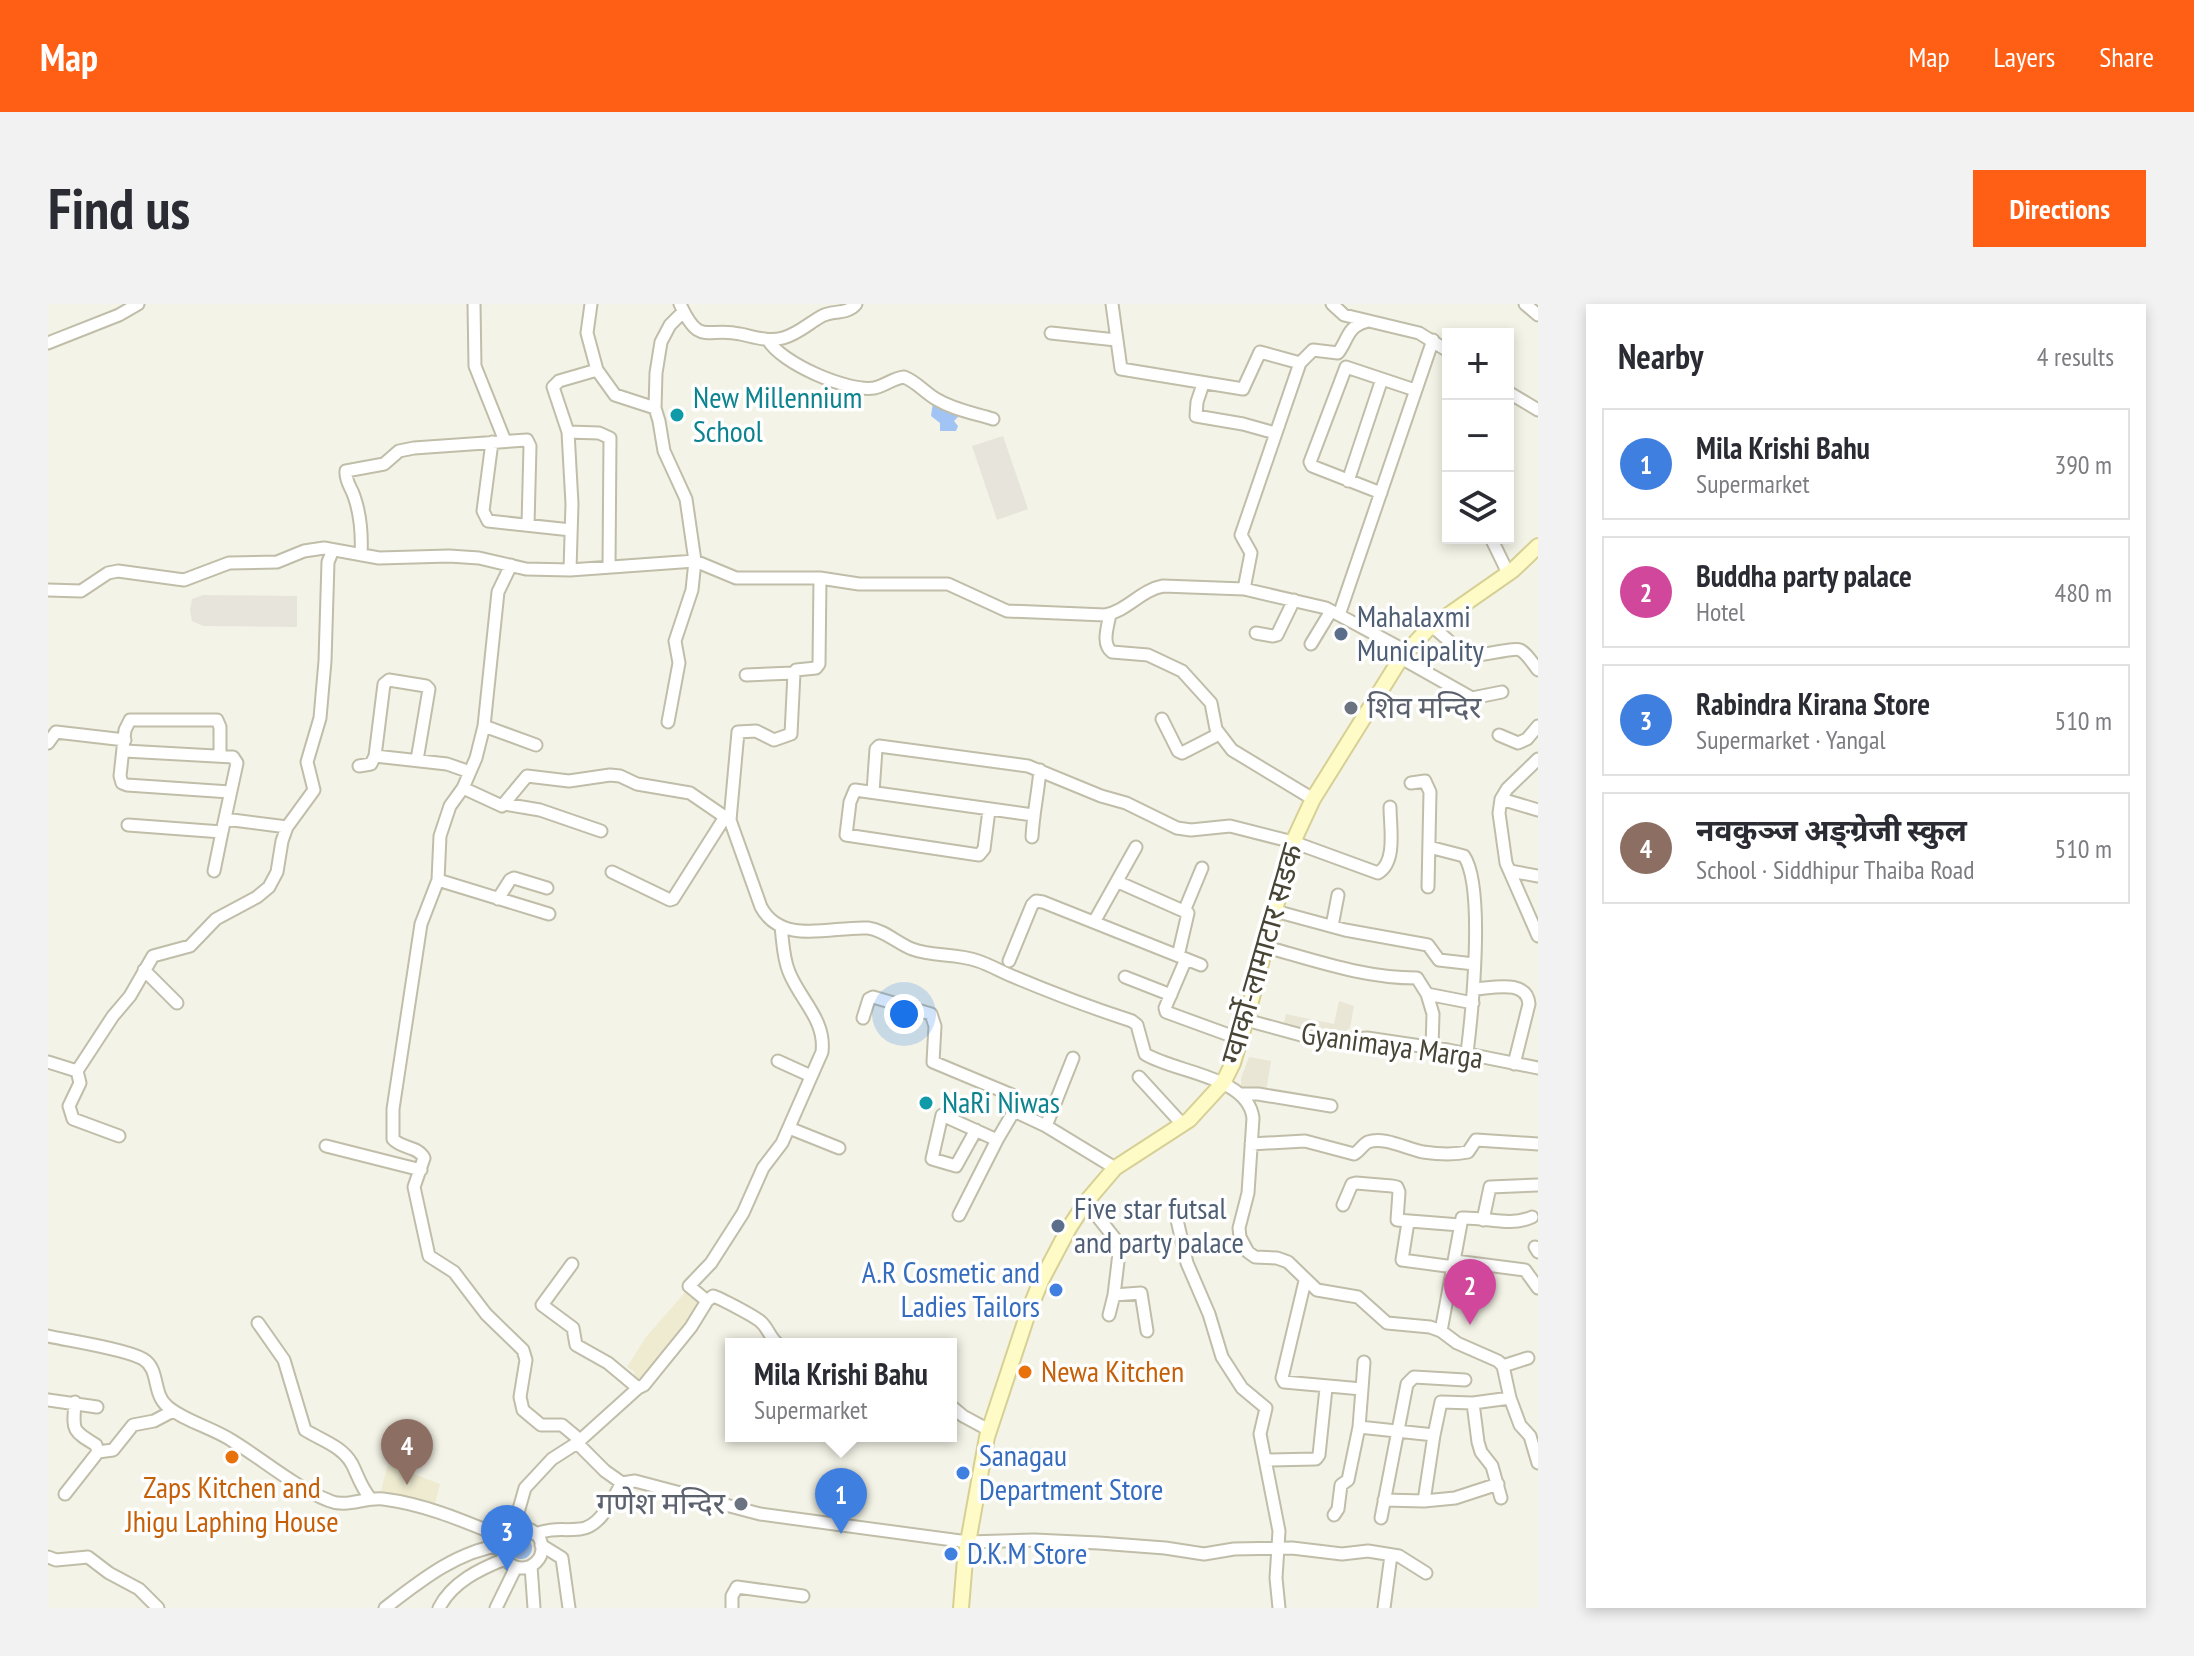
<!DOCTYPE html>
<meta charset="utf-8">
<style>
body{margin:0;font-family:"PT Sans Narrow","Noto Sans Devanagari",sans-serif;background:#f2f2f3;color:#2b2b33}
.controls{position:absolute;right:24px;top:24px;display:grid;overflow:hidden;border-radius:0px;box-shadow:0 4px 12px #0003}
.controls button{width:72px;height:72px;display:grid;place-items:center;padding:0;border:0;border-bottom:2px solid #e1e1e2;background:#fff;color:#2b2b33;font:40px sans-serif}
.you{position:absolute;left:856px;top:710px;width:28px;height:28px;margin:-20px;border:6px solid #fff;border-radius:50%;background:#1a73e8;box-shadow:0 0 0 12px #1a73e833}
.badge{display:grid;place-items:center;width:52px;height:52px;border-radius:50%;background:#ff5f14;color:#fff;font-size:26px;font-weight:700}
.pin{position:absolute;translate:-50% -66px;filter:drop-shadow(0 2px 4px #0008)}
.pin::after{content:'';position:absolute;top:42px;width:28px;height:24px;background:inherit;clip-path:polygon(0 0,100% 0,50% 100%)}
.popup{position:absolute;left:677px;top:1034px;width:232px;height:104px;box-sizing:border-box;display:grid;place-content:center;border-radius:0px;background:#fff;filter:drop-shadow(0 2px 6px #0005);font-size:26px;white-space:nowrap;color:#7c7c81}
.popup b{font-size:30px;color:#2b2b33}
.popup::after{content:'';position:absolute;left:50%;top:100%;margin-left:-16px;border:16px solid transparent;border-top-color:#fff}
.list{margin:0;padding:0;list-style:none}
h2{display:flex;justify-content:space-between;align-items:center;height:104px;margin:0;padding:0 32px;font-size:34px}
h2 small{font-size:26px;font-weight:400;color:#7c7c81}
.list li{display:grid;grid-template-columns:52px 1fr auto;gap:24px;align-items:center;box-sizing:border-box;height:112px;margin:0 16px 16px;padding:0 16px;border:2px solid #e1e1e2;border-radius:0px}
.list b{display:block;font-size:30px;white-space:nowrap}
.list p{margin:0;font-size:26px;white-space:nowrap;color:#7c7c81}
.list em{font-size:26px;font-style:normal;color:#7c7c81}
.icon{flex:none;width:44px;height:44px;fill:none;stroke:currentColor;stroke-width:2;stroke-linecap:round;stroke-linejoin:round}
.map{position:relative;flex:none;width:1490px;height:1304px;overflow:hidden;border-radius:0px}
header{display:flex;align-items:center;gap:48px;box-sizing:border-box;height:112px;padding:0 40px;background:#ff5f14;color:#fff}
header strong{font-size:38px}
nav{display:flex;gap:44px;margin-inline-start:auto;font-size:28px}
.intro{display:flex;align-items:center;justify-content:space-between;box-sizing:border-box;height:192px;padding:0 48px}
h1{margin:0;font-size:56px}
.button{padding:20px 36px;border-radius:0px;background:#ff5f14;color:#fff;font-size:28px;font-weight:700}
main{display:flex;gap:48px;padding:0 48px}
aside{flex:1;background:#fff;border-radius:0px;box-shadow:0 4px 12px #0003}
.map>svg:first-child{display:block}
</style>
<header>
<strong>Map</strong>
<nav><a>Map</a><a>Layers</a><a>Share</a></nav>
</header>
<div class="intro"><h1>Find us</h1><a class="button">Directions</a></div>
<main>
<div class="map">
<svg width="1490" height="1304" viewBox="0 0 1490 1304">
<rect width="100%" height="100%" fill="#f4f3e7"/>
<path fill="#e9e6d5" d="M1291,697L1306,702L1302,724L1286,737L1235,724L1238,710L1286,720Z
M1201,753L1223,757L1217,794L1200,793L1193,783V774Z"/>
<path fill="#e7e4dc" d="M955,132L980,205L949,216L924,142Z
M155,291L249,292V323L155,322L144,317L142,306L144,295Z"/>
<path fill="#eeebd1" d="M639,986L660,1001L647,1028L598,1082L586,1071L587,1068L579,1063L598,1033Z
M340,1160L392,1180L386,1204L347,1195L333,1187Z"/>
<path fill="#a1c4f4" d="M885,98L902,105L910,113L906,117L910,122L908,127H892V119L883,112Z
M462 1244a11 11 0 1 1 22 0a11 11 0 1 1-22 0Z"/>
<g fill="none" stroke-linecap="round" stroke-linejoin="round">
<g stroke="#c0bda9" stroke-width="15">
<path id="minor" d="M426,0L427,62L457,137
M543,0L539,29L549,66L567,91L607,104
M632,0C652,44 659,22 692,30C707,33 720,38 735,34C750,30 761,19 774,12C785,6 799,11 808,0
M1064,0L1073,65L1195,85L1212,48L1252,59
M1284,0L1296,11L1371,29L1400,47
M1477,0L1490,11
M1003,29L1068,36
M720,36C733,59 799,88 826,84C837,82 845,74 856,73C869,78 876,88 888,95C906,106 926,109 945,115
M0,39L71,11L90,0
M1155,80L1149,98L1148,112L1195,120L1227,129
M1460,88L1490,106
M520,128L551,129L562,134L561,263
M444,138L435,207L440,217L523,226
M1300,177L1334,75
M1333,189L1264,162L1262,158L1298,63L1367,86
M1443,234L1460,269
M313,251C314,232 312,209 306,192C303,183 297,177 298,167L336,160L351,147L366,144L479,136L482,142L480,221
M463,261L450,288L436,422L428,454L415,484L402,502L392,532L390,576L373,620L345,805V835C354,845 370,842 376,854L366,883L381,952L406,968L438,1010L475,1046L478,1056L472,1093L475,1106L493,1121H514L532,1136
M522,266L524,200L520,128L505,83L511,77L549,66
M1196,285L1203,249L1193,231L1252,59L1265,46L1290,49C1300,36 1299,23 1317,18
M0,286L33,287L60,269L70,267L136,276L181,259L229,258L256,247L276,244L331,254L401,252L431,254L478,265L522,266L647,257L688,274H772L811,280H900L959,307L1057,311C1079,307 1093,286 1115,282L1196,285L1278,304L1358,347
M1062,310C1060,322 1053,340 1064,348L1100,351L1134,367L1163,399L1168,425L1184,446L1265,495
M1291,311L1385,36
M1384,322L1418,352C1430,353 1466,343 1472,346C1479,349 1485,360 1490,366
M1208,329L1225,332L1229,331L1246,296
M1263,340L1283,307
M1353,354L1424,394L1454,388
M698,371L746,369
M1114,415L1130,447L1134,449L1171,430
M620,418L631,359L627,337L644,286L647,257L638,195L616,147L611,117L607,104L608,69L613,38L622,21L635,8
M436,422L488,441
M1451,431L1470,439L1479,435L1490,422
M0,439L8,428L77,436
M77,447L185,453L189,459L174,528L80,521
M172,452V423L169,416H82L77,426L72,472L74,479L79,481L182,488
M327,452L399,460L422,468
M1490,455L1459,485L1453,495L1451,509L1458,559L1490,632
M311,462L323,460L327,452L336,380L341,376L378,382L381,385L369,456
M1363,479L1377,477L1382,488L1380,583
M415,484L454,502L479,472L521,477L562,471L572,472L589,480L642,489L677,513
M825,488L828,445L831,442L980,462L1053,492L1078,499L1129,524L1143,526L1182,522L1245,538L1330,569C1349,558 1342,523 1342,503
M1453,495L1490,506
M456,500L492,506L553,527
M941,506L936,545L931,551L798,531L802,498L807,486L985,511
M177,515L239,523
M682,516L713,603C734,642 784,622 820,624C836,626 849,639 864,645C885,653 908,649 930,657C942,661 952,667 964,672C1002,688 1044,704 1084,717L1089,721L1097,750C1128,769 1200,772 1205,814L1200,889L1191,924L1192,933L1200,948L1207,953L1229,954L1240,958L1269,986L1310,993L1339,1019L1382,1023L1393,1027L1409,1039L1450,1057L1455,1062L1462,1094L1472,1121L1482,1132L1490,1159
M984,533C985,511 990,489 992,466
M1381,543L1416,552C1437,583 1424,709 1419,749
M166,567L174,528
M1462,567L1490,572
M564,568L622,596L625,595L677,513L682,516L690,428L708,427L726,436L743,430L746,369L748,366L768,364L771,360L772,274
M390,576L501,610
M1070,578L1140,609L1130,652
M450,595L462,576L466,574L499,584
M1137,605L1154,564
M1227,607L1297,626L1380,641L1391,656L1426,660
M1046,618L1088,543
M1284,622L1290,591
M1218,643C1269,657 1316,674 1369,674L1379,690L1425,699
M1138,655L1153,661
M961,657L984,601L988,597L995,598L1138,655L1117,704L1118,708L1192,735
M96,666L129,699
M1077,673L1123,691
M1426,685C1445,684 1479,675 1481,700L1466,760
M1379,690L1385,710L1384,743
M815,714L821,695L825,693L883,710L887,722L885,758L964,791L967,794L966,807
M1198,716L1275,737L1319,734L1400,746L1490,764
M730,757L763,772
M0,758L29,767
M1091,773L1135,821
M1194,790H1210L1283,802
M998,822L1025,754
M741,824L791,844
M928,826L908,862L884,855L894,811L949,836L966,807L998,822L1067,864
M71,832L25,815L21,802L32,779L29,767L65,712L82,692L105,652L142,642L168,615L209,593L221,583L229,568L234,537L239,523L266,486L259,458L272,414L277,357L280,258L285,246
M1203,840L1257,837L1306,850C1312,847 1314,841 1320,838C1336,832 1359,845 1375,848C1389,850 1406,851 1420,848L1428,836L1490,840
M278,842L373,866
M1038,898L1072,941L1066,991L1061,1011
M1295,901L1304,880L1308,879L1344,882L1349,883L1351,888L1349,916L1412,921
M1126,903L1139,959L1161,1010L1174,1053L1194,1084L1218,1104L1212,1130L1231,1227L1228,1274L1231,1304
M911,911L949,836
M1435,916L1442,883L1490,881
M1360,918L1354,956L1406,963
M1487,943L1490,948
M1407,957L1477,966L1490,984
M1257,977L1234,1074L1236,1078L1314,1085L1311,1123L1386,1131L1393,1098L1425,1099L1462,1094
M1066,991L1093,989L1099,1027
M210,1019L236,1056L257,1126C273,1136 294,1142 304,1160C311,1174 312,1181 322,1194
M1393,1027L1414,914C1438,913 1462,923 1484,913
M0,1032C23,1037 77,1045 95,1055C112,1065 104,1089 119,1102C134,1116 165,1124 183,1136C216,1156 246,1183 282,1197C298,1204 317,1193 335,1195C377,1200 418,1218 457,1234
M730,1040C722,1034 720,1024 713,1018C708,1013 672,994 665,992L659,997L641,982L663,959L695,909L715,864L734,839L774,748C778,716 752,696 741,668C735,654 735,638 733,623
M1455,1062L1480,1054
M590,1084L596,1081L643,1023L659,997
M1314,1085L1316,1058
M0,1096L49,1103
M1425,1099L1430,1138L1433,1148L1444,1162L1453,1194
M903,1102L915,1112L941,1126
M529,1139L557,1167L574,1179
M50,1148L65,1146L85,1121L106,1117L125,1107
M1217,1156L1268,1155L1271,1151L1278,1084
M17,1190L50,1148L48,1141C23,1126 25,1126 27,1098
M1336,1196L1376,1197L1407,1194L1450,1180
M1376,1197L1386,1131
M1286,1211L1290,1205L1293,1181L1300,1176L1311,1123
M1333,1214L1359,1080L1366,1073L1417,1076
M454 1244a20 20 0 1 1 40 0a20 20 0 1 1-40 0Z
M465,1226L477,1184L504,1155L529,1139L590,1084L560,1059L528,1041L525,1024L494,1001L524,960
M487,1230C507,1223 513,1227 532,1225C553,1223 564,1195 574,1179L587,1177L712,1210L920,1238L986,1236L1051,1239L1117,1244L1156,1250L1186,1245L1244,1244L1294,1250L1320,1247L1351,1252L1378,1269
M493,1241L514,1254L521,1304
M0,1253L8,1256L40,1253L61,1269L91,1285L110,1304
M483,1262L486,1304
M337,1304C372,1277 409,1247 454,1241
M391,1304C404,1278 432,1265 457,1255
M448,1304L468,1263
M684,1304V1292L689,1283L755,1292
M1336,1304L1343,1251"/>
</g>
<g stroke="#d7d095" stroke-width="18">
<path id="secondary" d="M913,1304L917,1255L939,1133L980,1009L993,977L1021,924L1038,898L1067,864L1141,816L1175,779L1185,759L1198,716L1245,538L1265,495L1353,354L1379,326L1465,266L1490,242"/>
</g>
<use href="#minor" stroke="#fff" stroke-width="11"/>
<use href="#secondary" stroke="#fffbc7" stroke-width="14"/>
</g>
<g fill="#0f9aa8" stroke="#fff" stroke-width="3">
<circle cx="629" cy="111" r="8"/>
<circle cx="878" cy="799" r="8"/>
</g>
<g fill="#5c6f8a" stroke="#fff" stroke-width="3">
<circle cx="1293" cy="330" r="8"/>
<circle cx="1010" cy="922" r="8"/>
</g>
<g fill="#6b7280" stroke="#fff" stroke-width="3">
<circle cx="1303" cy="404" r="8"/>
<circle cx="693" cy="1200" r="8"/>
</g>
<g fill="#3f7fe0" stroke="#fff" stroke-width="3">
<circle cx="1008" cy="986" r="8"/>
<circle cx="915" cy="1169" r="8"/>
<circle cx="903" cy="1250" r="8"/>
</g>
<g fill="#e8710a" stroke="#fff" stroke-width="3">
<circle cx="977" cy="1068" r="8"/>
<circle cx="184" cy="1153" r="8"/>
</g>
<g text-anchor="middle" stroke-width="7" stroke-linejoin="round" paint-order="stroke">
<g font-size="30" fill="#0d838f" stroke="#fff" text-anchor="start">
<text x="645" y="104">New Millennium<tspan x="645" dy="34">School</tspan></text>
<text x="894" y="809">NaRi Niwas</text>
</g>
<g font-size="30" fill="#4e5e75" stroke="#fff" text-anchor="start">
<text x="1309" y="323">Mahalaxmi<tspan x="1309" dy="34">Municipality</tspan></text>
<text x="1026" y="915">Five star futsal<tspan x="1026" dy="34">and party palace</tspan></text>
</g>
<g font-size="30" fill="#5b616d" stroke="#fff" text-anchor="start">
<text x="1319" y="414">शिव मन्दिर</text>
<text x="677" y="1210" text-anchor="end">गणेश मन्दिर</text>
</g>
<g font-size="30" fill="#484436" stroke="#fff">
<text transform="translate(1214 650) rotate(-74)" y="10">ग्वार्को-लामाटार सडक</text>
<text transform="translate(1344 742) rotate(8)" y="10">Gyanimaya Marga</text>
</g>
<g font-size="30" fill="#366cbe" stroke="#fff" text-anchor="start">
<text x="992" y="979" text-anchor="end">A.R Cosmetic and<tspan x="992" dy="34">Ladies Tailors</tspan></text>
<text x="931" y="1162">Sanagau<tspan x="931" dy="34">Department Store</tspan></text>
<text x="919" y="1260">D.K.M Store</text>
</g>
<g font-size="30" fill="#c56008" stroke="#fff" text-anchor="start">
<text x="993" y="1078">Newa Kitchen</text>
<text x="184" y="1194" text-anchor="middle">Zaps Kitchen and<tspan x="184" dy="34">Jhigu Laphing House</tspan></text>
</g>
</g>
</svg>
<div class="controls">
<button>+</button>
<button>−</button>
<button><svg class="icon" aria-label="layers" viewBox="0 0 24 24"><path d="M12 4l9 5-9 5-9-5zM3 14l9 5 9-5"/></svg></button>
</div>
<div class="you"></div>
<div class="pin badge" style="left:793px;top:1230px;background:#3f7fe0">1</div>
<div class="popup"><b>Mila Krishi Bahu</b>Supermarket</div>
<div class="pin badge" style="left:1422px;top:1021px;background:#d1479c">2</div>
<div class="pin badge" style="left:459px;top:1267px;background:#3f7fe0">3</div>
<div class="pin badge" style="left:359px;top:1181px;background:#8d6e63">4</div>
</div>
<aside>
<h2>Nearby<small>4 results</small></h2>
<ul class="list">
<li><span class="badge" style="background:#3f7fe0">1</span><div><b>Mila Krishi Bahu</b><p>Supermarket</p></div><em>390 m</em></li>
<li><span class="badge" style="background:#d1479c">2</span><div><b>Buddha party palace</b><p>Hotel</p></div><em>480 m</em></li>
<li><span class="badge" style="background:#3f7fe0">3</span><div><b>Rabindra Kirana Store</b><p>Supermarket · Yangal</p></div><em>510 m</em></li>
<li><span class="badge" style="background:#8d6e63">4</span><div><b>नवकुञ्ज अङ्‍ग्रेजी स्कुल</b><p>School · Siddhipur Thaiba Road</p></div><em>510 m</em></li>
</ul>
</aside>
</main>
